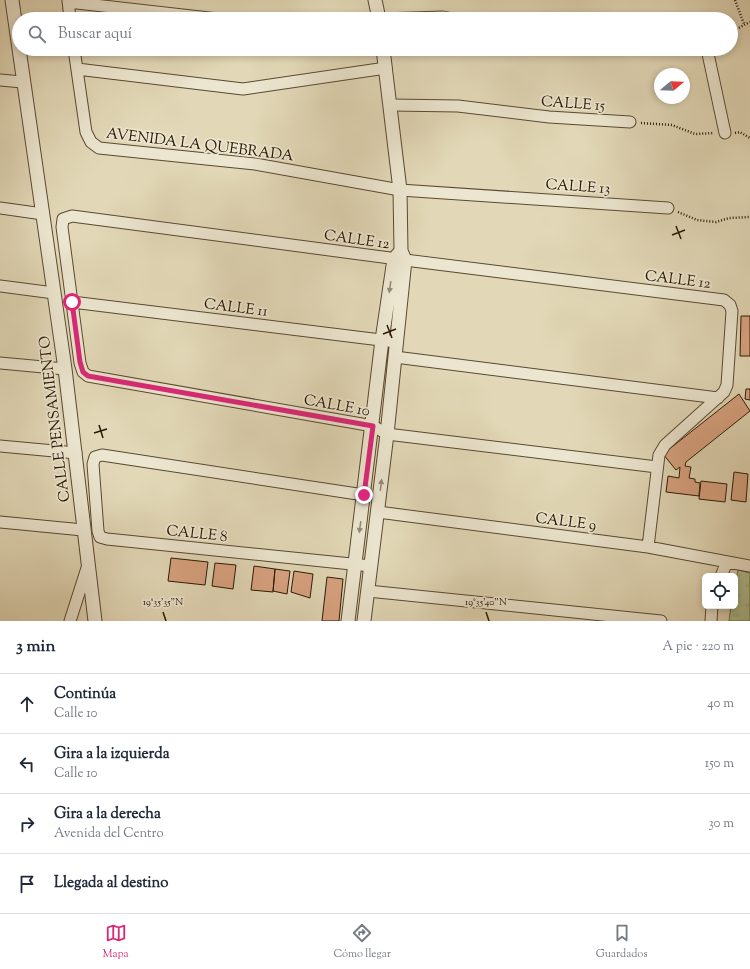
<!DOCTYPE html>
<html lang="es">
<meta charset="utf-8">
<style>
body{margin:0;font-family:"Sorts Mill Goudy",serif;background:#f2f2f3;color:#1f2937}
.controls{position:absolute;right:12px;bottom:12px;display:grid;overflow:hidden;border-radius:6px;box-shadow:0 2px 6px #0003}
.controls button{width:36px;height:36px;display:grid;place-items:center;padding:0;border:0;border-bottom:1px solid #e0e1e3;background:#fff;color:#1f2937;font:20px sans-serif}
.compass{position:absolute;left:654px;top:68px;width:36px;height:36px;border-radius:50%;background:#fff;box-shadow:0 2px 6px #0003;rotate:71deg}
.stop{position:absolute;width:12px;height:12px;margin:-9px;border:3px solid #db2777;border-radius:50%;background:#fff}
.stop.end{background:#db2777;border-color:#fff;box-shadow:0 1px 4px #0008}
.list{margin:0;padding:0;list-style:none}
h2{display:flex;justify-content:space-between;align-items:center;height:52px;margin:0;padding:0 16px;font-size:17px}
h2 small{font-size:13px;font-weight:400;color:#747a83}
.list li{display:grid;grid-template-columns:26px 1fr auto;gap:12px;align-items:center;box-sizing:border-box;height:60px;padding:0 16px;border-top:1px solid #e0e1e3}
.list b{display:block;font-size:15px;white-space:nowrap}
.list p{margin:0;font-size:13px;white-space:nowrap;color:#747a83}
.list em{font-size:13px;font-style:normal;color:#747a83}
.icon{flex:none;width:22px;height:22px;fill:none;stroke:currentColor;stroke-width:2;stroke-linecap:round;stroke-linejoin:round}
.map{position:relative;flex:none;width:750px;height:621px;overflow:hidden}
.search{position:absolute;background:#fff;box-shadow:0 2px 6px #0003;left:12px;right:12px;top:12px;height:44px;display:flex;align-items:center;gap:10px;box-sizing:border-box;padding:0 14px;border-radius:22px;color:#747a83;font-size:15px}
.sheet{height:292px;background:#fff}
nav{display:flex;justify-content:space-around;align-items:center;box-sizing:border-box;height:56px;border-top:1px solid #e0e1e3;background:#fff;font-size:11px;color:#747a83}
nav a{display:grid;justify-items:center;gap:2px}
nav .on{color:#db2777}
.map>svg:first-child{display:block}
</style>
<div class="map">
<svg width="750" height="621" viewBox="0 0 750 621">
<defs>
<pattern id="park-tufts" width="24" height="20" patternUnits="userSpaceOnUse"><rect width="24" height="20" fill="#afbf92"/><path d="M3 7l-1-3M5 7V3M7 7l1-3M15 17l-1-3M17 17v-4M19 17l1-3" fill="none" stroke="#97a47c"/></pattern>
</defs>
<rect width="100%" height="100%" fill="#e2d8b7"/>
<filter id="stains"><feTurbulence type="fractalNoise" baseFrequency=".005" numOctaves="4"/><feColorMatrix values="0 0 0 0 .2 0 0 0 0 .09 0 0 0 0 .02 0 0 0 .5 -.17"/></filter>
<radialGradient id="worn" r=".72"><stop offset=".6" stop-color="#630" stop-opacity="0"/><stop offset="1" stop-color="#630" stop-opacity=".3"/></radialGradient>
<path fill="url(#park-tufts)" stroke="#6d6c4c" d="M738,570L750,573V621H729L731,606H735V586Z"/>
<path fill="#d9a381" stroke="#2b1906" d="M741,316H750V356H740Z
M746,389H750V400L745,399Z
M739,394L750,411L686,462L685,466L691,467L689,478L695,479V482L700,483L699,496L666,492L668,476L679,478L680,467L676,470L663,454Z
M734,472L748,474L746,502L731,500Z
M701,481L727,484L725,502L699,499Z
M171,558L208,562L205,585L168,581Z
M215,563L236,565L233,589L212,586Z
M254,566L275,569L273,592L251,590Z
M275,569L290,571L287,594L273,591Z
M294,571L313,574L310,598L291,592Z
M327,577L343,579L339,621H322Z"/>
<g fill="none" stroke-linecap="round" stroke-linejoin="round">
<g stroke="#594932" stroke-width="13">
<path id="minor" d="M68,0L70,19
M68,2L218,19
M380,19L443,17L453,19
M74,49L86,132L91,142L99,148L255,164L400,190L668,208
M707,49L725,133
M77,69L243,89L386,68
M0,80L22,82
M391,105L458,106L549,117L630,122
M0,208L43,214
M0,286L54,293
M72,302L397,342
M395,357L718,398
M0,363L65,369
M0,446L76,453
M364,495L102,455L95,457L93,464L98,531L100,537L107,539L371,566
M378,512L648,547L750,566
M0,522L83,530
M648,547L659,455L665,445L724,392L727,385L732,311L730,305L724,300L405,260L72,216L63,219L62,227L80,363L83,372L88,376L373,426L387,434L657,467
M721,576L727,562
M368,591L661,621
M70,621L87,568
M711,621L712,606"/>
</g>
<g stroke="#594932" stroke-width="15">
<path id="tertiary" d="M12,0L65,369L95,621
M375,0L379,19
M348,621L382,340L394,259L401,251
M364,621L387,434L405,260L401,251L400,190L383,49"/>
</g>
<path stroke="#2b1906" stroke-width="2.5" stroke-dasharray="1 2" stroke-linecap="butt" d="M735,0L744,24
M731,32L750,22
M641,123L672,125L695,134L714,133
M735,133L740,132L750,138
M678,212L697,220L716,222L729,218L750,217"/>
<use href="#minor" stroke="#ece6d0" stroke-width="11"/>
<use href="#tertiary" stroke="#ece6d0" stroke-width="13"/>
</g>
<defs><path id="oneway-solid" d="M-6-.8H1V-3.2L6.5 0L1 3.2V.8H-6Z"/></defs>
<g fill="#958a75">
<use href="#oneway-solid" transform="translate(390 287) rotate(98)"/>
<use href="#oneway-solid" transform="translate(381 485) rotate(-83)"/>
<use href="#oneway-solid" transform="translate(360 527) rotate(98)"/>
</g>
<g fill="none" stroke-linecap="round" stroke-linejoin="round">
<path stroke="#db2777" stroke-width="5" d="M72,302L80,362L83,372L88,376L373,426L364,495"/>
</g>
<path fill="none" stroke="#2b1906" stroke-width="1.5" d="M676,226L681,239M672,235L685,230M387,325L392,338M383,334L396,329M99,425L103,438M94,433L107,429M163,612L166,621M486,612L489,621"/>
<g text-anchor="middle" stroke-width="3.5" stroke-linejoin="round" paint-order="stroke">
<g font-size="15" fill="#2b1906" stroke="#ece6d0">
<text transform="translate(573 103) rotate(4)" y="5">CALLE 15</text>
<text transform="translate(200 144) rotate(7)" y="5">AVENIDA LA QUEBRADA</text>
<text transform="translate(578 186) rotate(4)" y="5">CALLE 13</text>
<text transform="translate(357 239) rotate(8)" y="5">CALLE 12</text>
<text transform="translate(678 279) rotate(7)" y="5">CALLE 12</text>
<text transform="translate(236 307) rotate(7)" y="5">CALLE 11</text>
<text transform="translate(337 405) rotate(10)" y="5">CALLE 10</text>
<text transform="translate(54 419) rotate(-97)" y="5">CALLE PENSAMIENTO</text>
<text transform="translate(566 521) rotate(7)" y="5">CALLE 9</text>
<text transform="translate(197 533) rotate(6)" y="5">CALLE 8</text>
</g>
</g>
<g font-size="10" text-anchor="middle" fill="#2b1906" stroke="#ece6d0" stroke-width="3.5" stroke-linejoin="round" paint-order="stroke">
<text x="163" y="605">19°35'35"N</text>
<text x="486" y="605">19°35'40"N</text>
</g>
<rect width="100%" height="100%" filter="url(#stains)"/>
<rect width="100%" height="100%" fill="url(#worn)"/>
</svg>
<div class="controls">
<button><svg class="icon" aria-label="locate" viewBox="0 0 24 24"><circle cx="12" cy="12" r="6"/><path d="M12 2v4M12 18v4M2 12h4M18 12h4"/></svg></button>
</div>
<svg class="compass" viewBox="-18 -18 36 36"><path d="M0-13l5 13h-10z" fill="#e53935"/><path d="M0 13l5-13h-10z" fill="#747a83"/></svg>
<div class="stop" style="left:72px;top:302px"></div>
<div class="stop end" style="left:364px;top:495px"></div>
<div class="search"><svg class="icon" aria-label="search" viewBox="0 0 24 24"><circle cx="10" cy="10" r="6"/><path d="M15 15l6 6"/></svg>Buscar aquí</div>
</div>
<section class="sheet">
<h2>3 min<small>A pie · 220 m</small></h2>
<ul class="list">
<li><svg class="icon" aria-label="ahead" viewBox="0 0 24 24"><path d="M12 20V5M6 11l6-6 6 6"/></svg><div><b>Continúa</b><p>Calle 10</p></div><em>40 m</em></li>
<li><svg class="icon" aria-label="left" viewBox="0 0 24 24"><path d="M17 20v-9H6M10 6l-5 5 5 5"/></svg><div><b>Gira a la izquierda</b><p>Calle 10</p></div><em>150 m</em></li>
<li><svg class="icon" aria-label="right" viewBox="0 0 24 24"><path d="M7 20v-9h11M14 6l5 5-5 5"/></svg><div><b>Gira a la derecha</b><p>Avenida del Centro</p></div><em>30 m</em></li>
<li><svg class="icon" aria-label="arrive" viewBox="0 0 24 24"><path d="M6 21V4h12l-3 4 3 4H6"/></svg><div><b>Llegada al destino</b></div></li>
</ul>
</section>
<nav>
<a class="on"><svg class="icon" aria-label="map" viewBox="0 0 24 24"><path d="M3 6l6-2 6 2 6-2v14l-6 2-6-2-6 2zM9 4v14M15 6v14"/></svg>Mapa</a>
<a><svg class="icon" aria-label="directions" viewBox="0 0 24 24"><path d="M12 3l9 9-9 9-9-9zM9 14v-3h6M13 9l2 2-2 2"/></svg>Cómo llegar</a>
<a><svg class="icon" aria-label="saved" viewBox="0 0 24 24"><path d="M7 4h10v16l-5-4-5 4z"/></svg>Guardados</a>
</nav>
